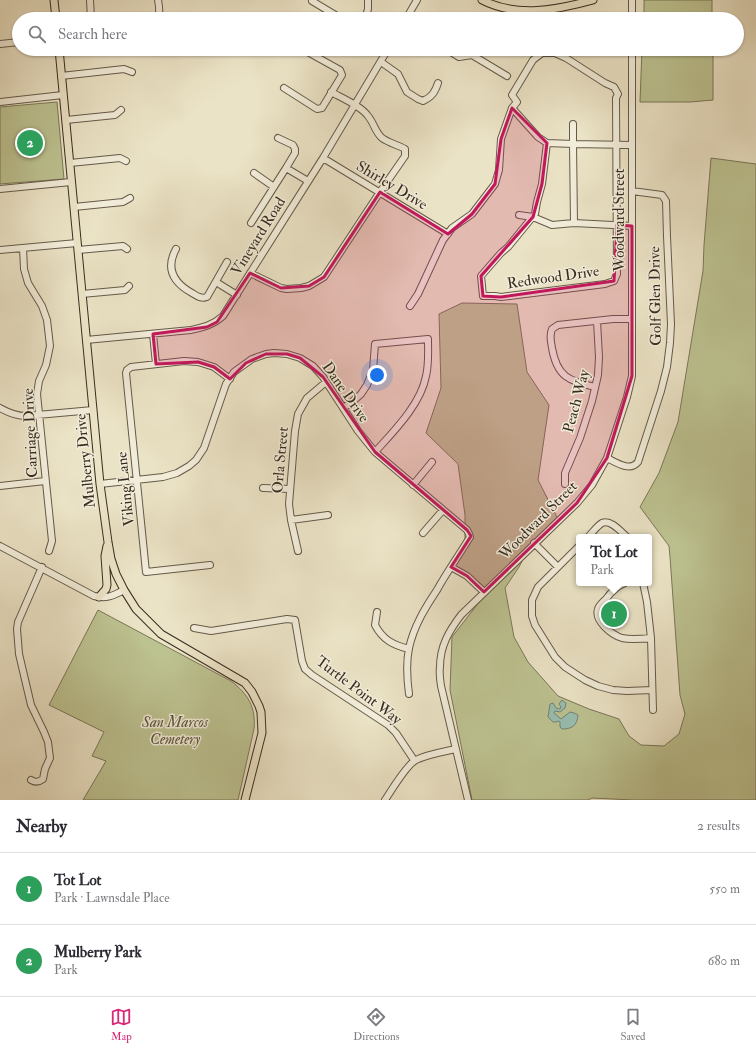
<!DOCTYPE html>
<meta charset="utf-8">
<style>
body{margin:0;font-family:"IM FELL Double Pica",serif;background:#f2f2f3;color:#2b2b33}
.you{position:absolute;left:377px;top:375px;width:14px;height:14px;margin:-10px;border:3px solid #fff;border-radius:50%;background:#1a73e8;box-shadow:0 0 0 6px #1a73e833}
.badge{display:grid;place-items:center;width:26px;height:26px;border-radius:50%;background:#db2777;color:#fff;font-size:13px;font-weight:700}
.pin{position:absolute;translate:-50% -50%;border:2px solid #fff;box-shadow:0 1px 4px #0006}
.popup{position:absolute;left:576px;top:534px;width:76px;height:52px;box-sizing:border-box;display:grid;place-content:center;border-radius:4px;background:#fff;filter:drop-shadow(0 1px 3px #0005);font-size:13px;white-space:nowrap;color:#7c7c81}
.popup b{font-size:15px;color:#2b2b33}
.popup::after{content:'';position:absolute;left:50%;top:100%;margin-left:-8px;border:8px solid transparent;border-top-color:#fff}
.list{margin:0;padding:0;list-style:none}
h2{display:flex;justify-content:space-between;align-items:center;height:52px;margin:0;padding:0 16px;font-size:17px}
h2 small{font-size:13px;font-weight:400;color:#7c7c81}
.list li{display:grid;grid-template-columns:26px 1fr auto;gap:12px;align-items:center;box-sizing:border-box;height:72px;padding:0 16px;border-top:1px solid #e1e1e2}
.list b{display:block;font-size:15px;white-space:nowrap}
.list p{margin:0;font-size:13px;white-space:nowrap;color:#7c7c81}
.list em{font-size:13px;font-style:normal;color:#7c7c81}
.icon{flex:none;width:22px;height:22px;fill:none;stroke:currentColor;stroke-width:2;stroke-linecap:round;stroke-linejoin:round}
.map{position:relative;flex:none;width:756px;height:800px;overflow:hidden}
.search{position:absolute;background:#fff;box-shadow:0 1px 3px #0004;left:12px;right:12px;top:12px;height:44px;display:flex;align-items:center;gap:10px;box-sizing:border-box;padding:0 14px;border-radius:22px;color:#7c7c81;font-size:15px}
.sheet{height:196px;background:#fff}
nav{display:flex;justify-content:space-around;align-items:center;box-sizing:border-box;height:56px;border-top:1px solid #e1e1e2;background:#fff;font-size:11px;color:#7c7c81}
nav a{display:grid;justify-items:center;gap:2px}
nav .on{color:#db2777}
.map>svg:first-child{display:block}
</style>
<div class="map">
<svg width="756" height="800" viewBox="0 0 756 800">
<rect width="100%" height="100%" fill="#ebe3c6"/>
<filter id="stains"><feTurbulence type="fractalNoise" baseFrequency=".005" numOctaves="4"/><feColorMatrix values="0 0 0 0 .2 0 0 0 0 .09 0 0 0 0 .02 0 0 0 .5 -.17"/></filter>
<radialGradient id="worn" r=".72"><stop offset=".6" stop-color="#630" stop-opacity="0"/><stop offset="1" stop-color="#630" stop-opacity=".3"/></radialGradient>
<path fill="#bdc291" stroke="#7a7758" d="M644,0H712V19H644Z
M642,49H713V100L690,102H640Z
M57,102L64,179L0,184V107Z
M711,158L756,164V800H633L592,798L588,800H472L450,690L452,637L494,583L484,592L451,566L465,543V515L458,464L426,433L441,388L439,314L462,303L517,304L527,372L549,405L538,480L557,517L529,548L519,567L505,588L514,637L528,662L558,696L589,709L619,719L629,736L641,745L664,746L679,734L685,714L680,695L670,557L669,546L640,507L659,473L678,422L703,271L704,245Z
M98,610L231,681C248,694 256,707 254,729L238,800H83L106,761L92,756L104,732L49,705Z"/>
<path fill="#99beb1" stroke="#728477" d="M562,700L566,703L565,708L560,712L555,711L554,713L561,719L570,712L574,713L578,715C577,726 572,729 562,729L560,727V722L558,721L556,722H553L548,717L550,704L553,703L556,708L560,709L561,707L559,704Z"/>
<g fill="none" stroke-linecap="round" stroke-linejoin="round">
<g stroke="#655a4a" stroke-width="8">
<path id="minor" d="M90,0L91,19
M312,1L342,19
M156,19C161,15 159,6 158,0
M365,19L368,9V0
M406,19L417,0
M632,19V0
M0,44L19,42
M446,49L459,57L472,55L507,76
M381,62L398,74L407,92L418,99L423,101C432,97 435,92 438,83
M61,76L124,69L132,72
M284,88L317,109L322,108L342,75L340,70L304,50
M0,102L63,95
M512,108L538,137L547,143L573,144L632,145
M66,120L115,115L121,110
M573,124V144L574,223
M323,158L448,234
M70,163L120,158L126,161
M286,168L308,181
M254,173L274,187
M0,189L71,182
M74,207L123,202L130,198
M519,215L533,217L552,225L574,223L632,226
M251,223L286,168L295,153V149L293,145L278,138
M23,248L24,269L28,283L42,306L47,320L50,346L46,365L39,381L37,394L52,541L49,551
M176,249C165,269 174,283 192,293C197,296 201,299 207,297L227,262
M0,250L77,243
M78,250L123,246L127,249
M250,273L281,288L287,289L301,288L309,286L324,277L380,192L405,156V149C398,145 389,143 382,138C375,132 374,123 368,116C361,106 342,98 331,92
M216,282L237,295
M82,294L125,290L129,286
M410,306L418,294L443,240L452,228L472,214L495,184L499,170L501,139L512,108L517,102L512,95L533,60L542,53H555L566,58L605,83L614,87L618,94L616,98L617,274L614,281L605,284L501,297L495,296H483L481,276L501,253L508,247L535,214L537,202L542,184L547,143
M153,334L156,364
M86,340L191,330C204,327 213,325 223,316L323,158L388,49
M595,387C569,381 557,377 552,348C551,341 549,336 552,329L558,325L613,319H632
M0,408C9,413 16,416 26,416L93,410
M343,408L351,403L361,394L367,385L373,370L375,344L428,339C428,352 429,364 426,376C421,404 394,431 375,452
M607,458C617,463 630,472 638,462L661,391L667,367L670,343L671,324L667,236L666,201L662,195L632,191
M100,484L163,477L177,473L189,466L196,460L204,448L226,384L234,372L252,359L266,354L274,353L287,354L300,358L313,366L323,377L358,431L375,452L467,530L469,534L470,537C459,555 447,572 437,590C425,608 414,626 409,648C406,663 407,679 409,694
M565,484V473L580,438L592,401L598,375L599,357L597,321
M413,485L432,462
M0,486L45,481
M263,488L290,489
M291,520L328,515
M423,533L443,510
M588,537C592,533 597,526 602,523C611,519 621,532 627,537
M534,543L558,567
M0,546L94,596C106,599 113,596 124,590
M579,546L538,587L532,600V616L535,625L555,657L565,667L585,680L598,686L613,690L627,691L652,690
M298,551L291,520L289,504L295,431L298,414L307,398L326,382
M210,565L146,572L126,373L127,370L131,367L184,361L198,362L214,367L230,379
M451,567L467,576L484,592
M625,583C617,586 611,592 606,599C604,601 599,605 598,609C594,621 612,635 622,638C631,640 641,639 651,638
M643,583L647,602L651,638L653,710
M377,612L375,625C383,640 393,645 409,649
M194,628L211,631L287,619L295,620L302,661L305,669L312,675L388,725L396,733L414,760
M31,780C36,783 39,782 43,779L45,769L50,758L48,742L44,732L31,705L19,654L17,629L18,622L42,567
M385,800C391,791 407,764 416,760C428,754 443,752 456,749
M468,800L441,686C440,679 439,673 440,667C440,646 449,631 461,615L577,503L592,485L607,458L627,397L632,376V49"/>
</g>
<g stroke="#382c20" stroke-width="9">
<path id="major" d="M54,0L56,19
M482,0C517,18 557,10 593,0
M59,49L100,484L108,542L111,559L116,574L124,590L136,609L161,634L245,683L252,692L259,706L261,712L262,733L245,800
M99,597L106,589L107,585L105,556L107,546"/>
</g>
<use href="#minor" stroke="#f2edda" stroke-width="6"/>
<use href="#major" stroke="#ebe3c6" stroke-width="7"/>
</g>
<path fill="#c2185b" fill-opacity="0.2" stroke="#c2185b" stroke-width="3" stroke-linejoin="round" d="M512,108L547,143L542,184L533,217L481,276L483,296L501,297L614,281L617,225L632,226V376L607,458L577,503L484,592L467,576L451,567L471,536L467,530L375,452L323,377L300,358L287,354H266L246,363L230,379L214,367L198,362L156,364L153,334L207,327L217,322L250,273L281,288L309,286L324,277L380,192L448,234L472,214L495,184L501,139Z"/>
<g text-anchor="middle" stroke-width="3" stroke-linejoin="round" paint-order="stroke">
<g font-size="15" fill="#382c20" stroke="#f2edda">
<text transform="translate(392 185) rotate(31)" y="5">Shirley Drive</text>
<text transform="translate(619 220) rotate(-90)" y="5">Woodward Street</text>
<text transform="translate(258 236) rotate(-58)" y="5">Vineyard Road</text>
<text transform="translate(553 277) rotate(-8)" y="5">Redwood Drive</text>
<text transform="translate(655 296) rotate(-91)" y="5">Golf Glen Drive</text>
<text transform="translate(346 392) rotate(55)" y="5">Dane Drive</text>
<text transform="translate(576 401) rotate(-75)" y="5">Peach Way</text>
<text transform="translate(30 433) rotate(-93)" y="5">Carriage Drive</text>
<text transform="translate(280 460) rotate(-85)" y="5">Orla Street</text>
<text transform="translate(85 461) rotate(-96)" y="5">Mulberry Drive</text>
<text transform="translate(125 489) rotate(-96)" y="5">Viking Lane</text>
<text transform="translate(538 520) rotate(-45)" y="5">Woodward Street</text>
<text transform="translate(359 690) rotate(37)" y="5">Turtle Point Way</text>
</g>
<g font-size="15" font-style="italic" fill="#59523c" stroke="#f2edda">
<text x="175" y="727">San Marcos<tspan x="175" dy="17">Cemetery</tspan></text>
</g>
</g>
<rect width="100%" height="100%" filter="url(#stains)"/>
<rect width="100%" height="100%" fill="url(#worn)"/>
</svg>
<div class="you"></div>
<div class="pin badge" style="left:614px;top:614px;background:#2e9e5b">1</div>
<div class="popup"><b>Tot Lot</b>Park</div>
<div class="pin badge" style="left:30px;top:143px;background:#2e9e5b">2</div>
<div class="search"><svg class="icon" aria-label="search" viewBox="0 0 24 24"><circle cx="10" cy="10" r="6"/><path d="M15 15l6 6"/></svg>Search here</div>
</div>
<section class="sheet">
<h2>Nearby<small>2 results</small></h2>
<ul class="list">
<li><span class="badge" style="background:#2e9e5b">1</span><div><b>Tot Lot</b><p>Park · Lawnsdale Place</p></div><em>550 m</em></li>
<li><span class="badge" style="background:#2e9e5b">2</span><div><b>Mulberry Park</b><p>Park</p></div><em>680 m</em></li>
</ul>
</section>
<nav>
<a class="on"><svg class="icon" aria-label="map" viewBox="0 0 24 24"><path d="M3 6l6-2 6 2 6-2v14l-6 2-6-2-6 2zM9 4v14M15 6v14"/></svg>Map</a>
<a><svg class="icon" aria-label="directions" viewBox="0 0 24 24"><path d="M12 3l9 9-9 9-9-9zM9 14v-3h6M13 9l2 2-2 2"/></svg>Directions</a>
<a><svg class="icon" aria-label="saved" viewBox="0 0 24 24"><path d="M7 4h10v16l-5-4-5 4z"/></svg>Saved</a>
</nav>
